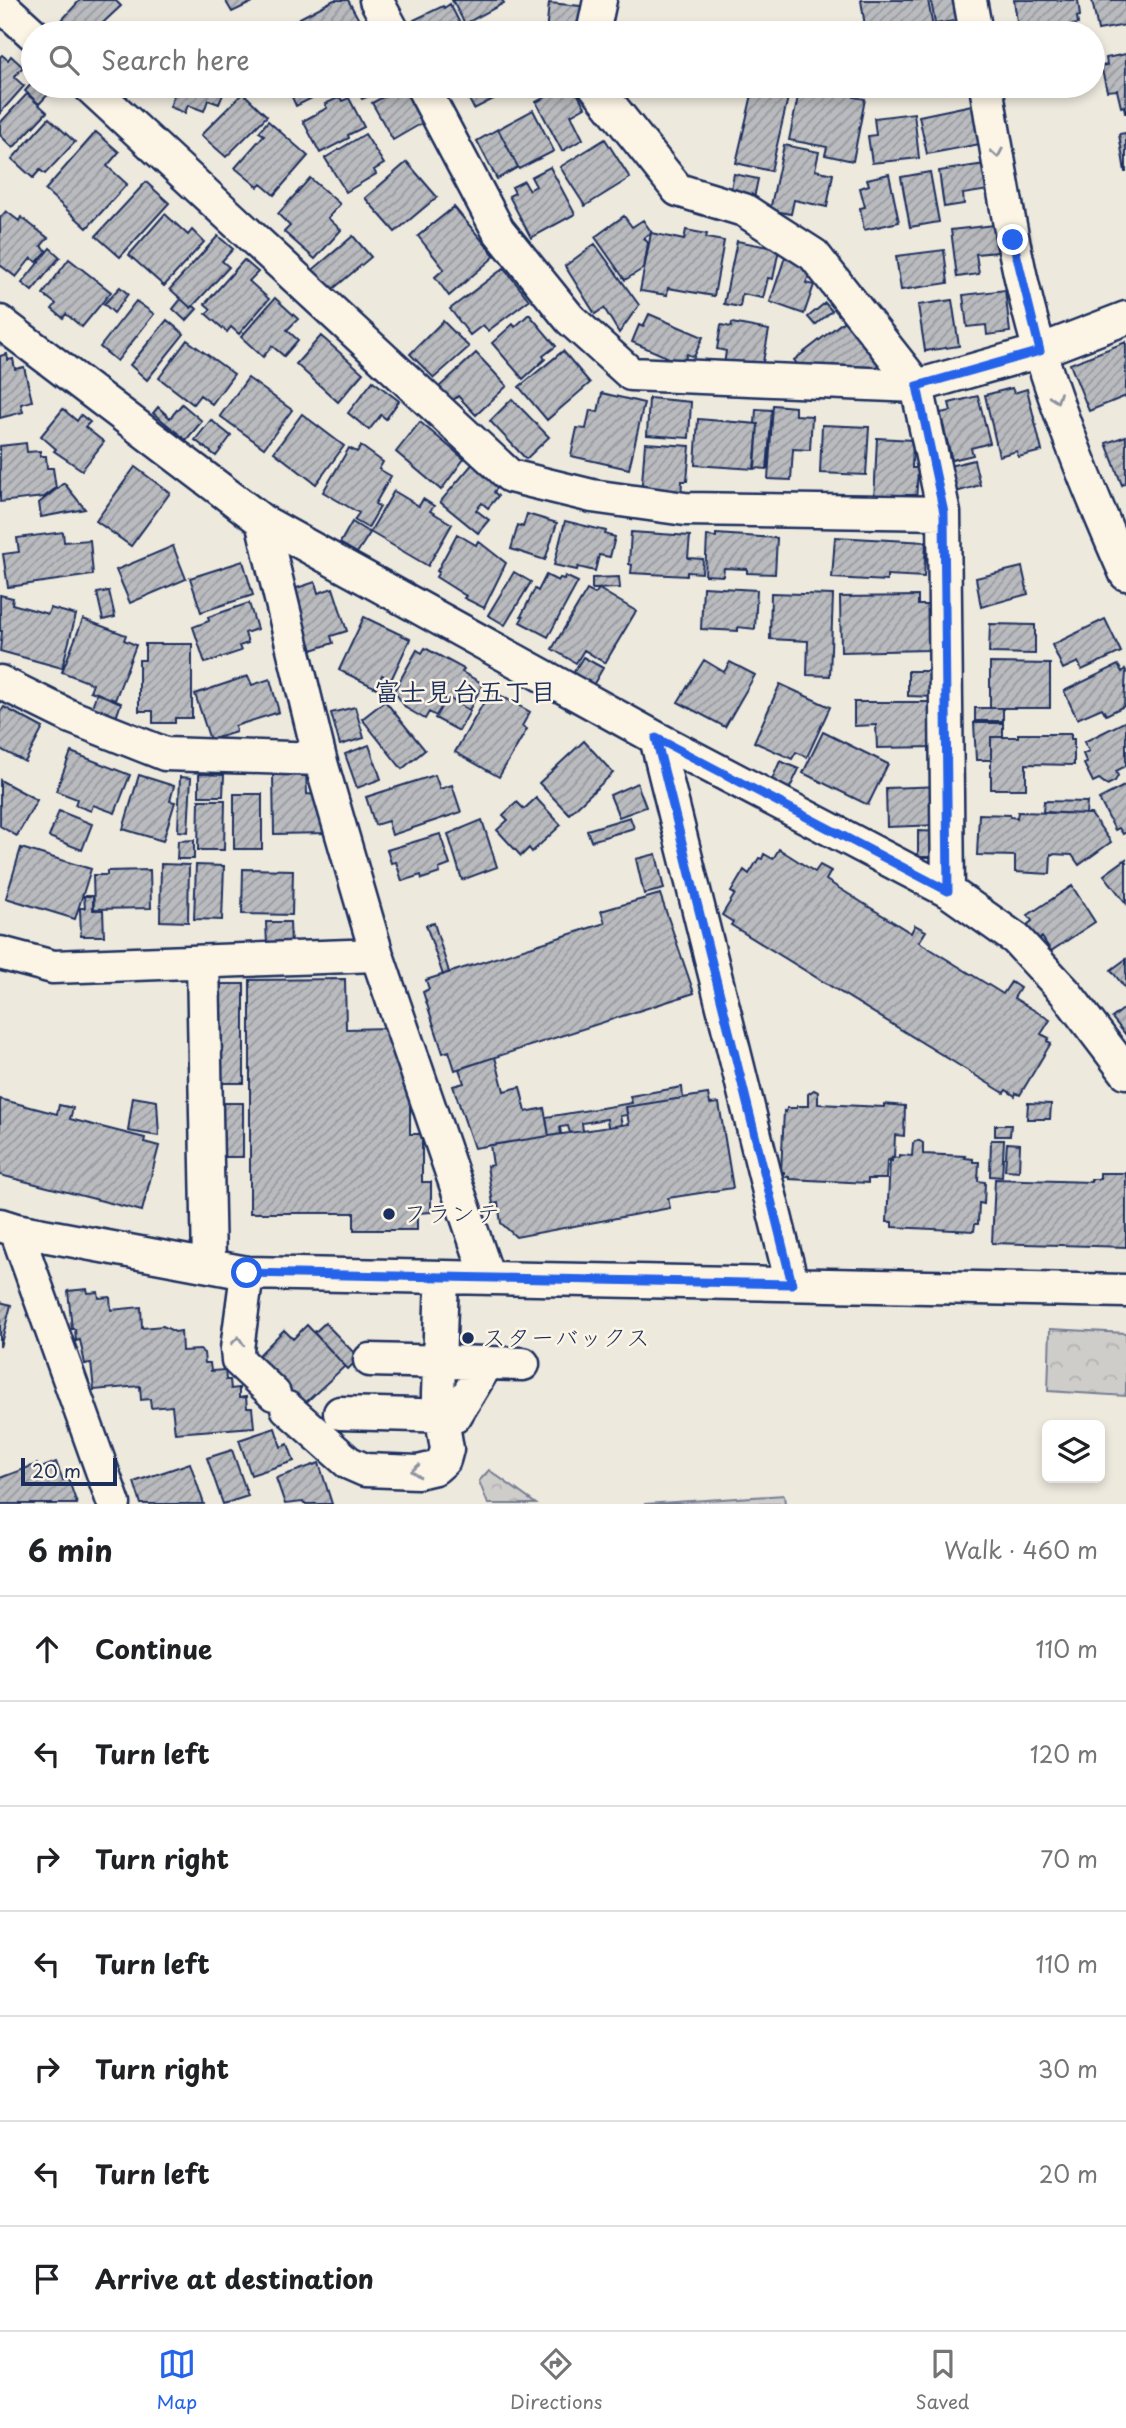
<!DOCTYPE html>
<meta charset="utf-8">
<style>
body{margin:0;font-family:"Playpen Sans","Klee One",sans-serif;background:#f2f2f2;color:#202124}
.controls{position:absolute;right:21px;bottom:21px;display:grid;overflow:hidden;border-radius:10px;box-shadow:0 4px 10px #0003}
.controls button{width:63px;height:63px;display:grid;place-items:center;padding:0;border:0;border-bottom:2px solid #e0e0e0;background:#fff;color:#202124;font:35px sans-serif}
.scale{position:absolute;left:21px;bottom:18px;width:96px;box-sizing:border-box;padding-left:7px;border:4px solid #1b2f5e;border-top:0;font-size:19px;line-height:24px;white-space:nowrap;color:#1b2f5e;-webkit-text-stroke:5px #fcf5e5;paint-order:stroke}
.stop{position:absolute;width:21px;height:21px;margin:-16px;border:5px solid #2563eb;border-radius:50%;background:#fff}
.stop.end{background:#2563eb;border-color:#fff;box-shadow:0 2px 7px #0008}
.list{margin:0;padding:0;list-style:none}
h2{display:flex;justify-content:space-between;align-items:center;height:91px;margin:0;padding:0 28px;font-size:30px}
h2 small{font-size:23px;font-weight:400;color:#757577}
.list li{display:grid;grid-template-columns:46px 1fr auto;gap:21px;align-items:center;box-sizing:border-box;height:105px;padding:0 28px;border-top:2px solid #e0e0e0}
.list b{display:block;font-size:26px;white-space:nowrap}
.list em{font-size:23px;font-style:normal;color:#757577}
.icon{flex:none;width:38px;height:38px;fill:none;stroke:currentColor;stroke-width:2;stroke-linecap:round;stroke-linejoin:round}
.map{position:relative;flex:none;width:1126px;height:1504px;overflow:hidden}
.search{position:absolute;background:#fff;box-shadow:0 4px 10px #0003;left:21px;right:21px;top:21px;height:77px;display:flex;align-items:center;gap:18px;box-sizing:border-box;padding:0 24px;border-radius:38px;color:#757577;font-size:26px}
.sheet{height:826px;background:#fff}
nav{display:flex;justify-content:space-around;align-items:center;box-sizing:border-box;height:98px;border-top:2px solid #e0e0e0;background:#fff;font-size:19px;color:#757577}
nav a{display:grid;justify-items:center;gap:4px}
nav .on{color:#2563eb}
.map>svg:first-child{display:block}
</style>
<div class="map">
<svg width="1126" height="1504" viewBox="0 0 1126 1504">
<defs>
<pattern id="forest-crowns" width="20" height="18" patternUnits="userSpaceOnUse" patternTransform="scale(1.75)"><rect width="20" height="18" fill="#cfcdca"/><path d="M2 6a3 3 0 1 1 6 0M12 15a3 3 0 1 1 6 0" fill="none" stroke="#b1b0b0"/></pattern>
<pattern id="building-hatch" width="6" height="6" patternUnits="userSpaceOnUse" patternTransform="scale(1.75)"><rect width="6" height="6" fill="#babbbe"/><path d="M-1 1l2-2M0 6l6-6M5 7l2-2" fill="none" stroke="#96989e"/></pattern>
</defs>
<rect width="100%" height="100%" fill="#eee9dd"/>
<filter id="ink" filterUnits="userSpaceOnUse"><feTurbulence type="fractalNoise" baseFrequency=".0143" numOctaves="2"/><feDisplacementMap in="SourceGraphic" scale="14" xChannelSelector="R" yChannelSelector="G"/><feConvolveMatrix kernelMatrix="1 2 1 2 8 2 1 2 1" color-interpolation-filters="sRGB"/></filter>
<g filter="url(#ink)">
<path fill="url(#forest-crowns)" stroke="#757e94" stroke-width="2" d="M1050,1329L1126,1333V1396L1048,1391Z
M489,1470L536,1504H488L479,1481Z"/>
<path fill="#cfcdca" stroke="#757e94" stroke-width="2" d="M784,1495L785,1504H644Z"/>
<path fill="url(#building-hatch)" stroke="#1b2f5e" stroke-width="2" d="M80,0H115L121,6L92,33H54L52,31Z
M225,0H257L232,12Z
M334,0H348L365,31L362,33H306L298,19Z
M452,0H502L504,3L465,24Z
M861,0H928L933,28L907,32V28L880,33H866Z
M931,0H957L960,20L935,24Z
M1014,0H1078L1080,16L1077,17L1078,24L1056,27V24L1018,29Z
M1092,0H1126V25L1098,30Z
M549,3L591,7L588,33H546Z
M450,4L465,33H420L414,20L443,6L444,8Z
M1126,54V113H1125L1124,106L1121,107L1117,90L1107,91L1101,66L1107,65L1106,58Z
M2,55L8,60L11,56L23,67L14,77L24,86L0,113V57Z
M33,82V86H56L39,104L25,91Z
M103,86H136L121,102Z
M177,86H234L231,94L224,92L219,104L208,100L204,111L188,105L185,113L170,107Z
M287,86H321L324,92L296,106Z
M358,86H393L362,99L356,87Z
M403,86L424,122L393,140L372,103Z
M462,86H519L474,109Z
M566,86H573L585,107L571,115L583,139L562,151L536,102Z
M754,86H777L790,89L771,171L736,163Z
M833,86H857L854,97L865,99L853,161L825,155L827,147L789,140L800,87L832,93Z
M243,93L267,116L226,157L201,135Z
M27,94L47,112L13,148L0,135V123Z
M340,97L342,101L349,98L364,127L348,135L349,138L320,153L303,121L327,108L325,104Z
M972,105L980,144L927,154L919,116Z
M533,110L554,151L519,169L498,129Z
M914,113L919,158L872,163L868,136L876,135L874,118Z
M49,118L75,142L45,174L40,170L33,178L12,159Z
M268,121L308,156L274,195L261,184L258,187L235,168L264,135L259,132Z
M498,129L518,167L497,179L477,141Z
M96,132L119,152L107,166L127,184L87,228L45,190Z
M1126,133V172H1125L1119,134Z
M365,134L384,164L374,170L376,174L346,192L325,158Z
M605,139L630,178L585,206L560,167Z
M784,145L819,152L815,170L833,174L827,207L794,200L791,214L770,210Z
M407,162L437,197L395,232L365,198Z
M985,164L989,190L963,194L964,204L944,207L939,171Z
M550,167L575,214L531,238L509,196L515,193L512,187L524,181L529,190L536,186L531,177Z
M930,172L939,222L910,227L901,177Z
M734,174L758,179L753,203L729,198Z
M889,174L899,222L864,230L860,208L865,207L860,188L869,185L867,179Z
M310,178L340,204L328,218L341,230L315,259L284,232L290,226L278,214Z
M146,182L169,203L120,257L96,236Z
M454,207L495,256L449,296L435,277L444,269L418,236Z
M6,211L19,221L21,217L48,238L41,246L47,251L37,262L31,258L16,277L0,265V218Z
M165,214L188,235L192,230L204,242L164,286L129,255Z
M624,216L632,227L643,220L652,233L644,238L648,243L644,268L625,280L595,237Z
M994,225L998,252L976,254L979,274L957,277L951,230Z
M686,230L707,234L706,238L724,241L714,296L668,288L667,295L640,291L651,233L684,240Z
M218,236L233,249L222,261L229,267L191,308L170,289Z
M353,236L371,257L327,294L309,273Z
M737,241L779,249L773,279L768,278L763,298L742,294L740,307L724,304Z
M595,244L639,305L619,333L604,308L595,314L565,266Z
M50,248L60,257L32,291L22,283Z
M944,250L948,283L901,290L896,256Z
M785,257L812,266L806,283L814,285L804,314L770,302Z
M69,259L111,292L82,327L66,314L63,318L52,309L56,304L43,294Z
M244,260L258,272L249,281L269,299L239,334L231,327L227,332L206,314L211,309L205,304Z
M504,268L529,300L488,331L483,325L470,335L450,309Z
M120,287L128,294L114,313L104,304Z
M1005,290L1010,332L987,335L986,325L967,327L963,295Z
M275,298L298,319L287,330L298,340L284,356L272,346L263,357L241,337Z
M181,299L191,308L194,306L197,309L186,321L173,309Z
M952,300L959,346L925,351L918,305Z
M136,301L154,314L117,361L100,347Z
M825,303L832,311L815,325L808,317Z
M529,314L556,346L543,356L545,359L523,379L492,343L513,324L515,327Z
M649,314L703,337L694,357L687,354L683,364L632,342L639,325L643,327Z
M848,318L886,366L868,380L807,377L794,360Z
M167,320L184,334L147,380L130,365Z
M443,321L469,347L434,378L410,354Z
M732,323L769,330L761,372L724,365L726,351L717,349L721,325L731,327Z
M321,336L363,373L338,402L296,364Z
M187,340L234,374L212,404L200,395L193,404L159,378Z
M1126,342V396L1089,411L1070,364Z
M563,351L590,383L547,420L519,387Z
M476,353L507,386L476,415L458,396L451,402L439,387Z
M7,354L8,360L13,359L15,369L24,367L32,401L21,404L23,412L0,418V356Z
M248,378L292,410L264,448L220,416Z
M373,381L399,401L386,419L381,415L369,430L348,413Z
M1012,388L1014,393L1027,389L1042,451L1018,457L1017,451L999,456L985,395Z
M602,393L644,403L629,469L571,456L577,428L586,429L590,410L598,412Z
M978,396L990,443L971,448L973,455L952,460L940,413L951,411L949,403Z
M649,398L691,402L689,438L647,435Z
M512,399L549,437L526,459L490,421Z
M182,404L202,421L186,440L153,413L158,407L170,418Z
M773,405L795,407V415L812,416L810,450L793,449L791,480L768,479Z
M63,409L77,421L81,415L90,422L85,427L104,442L82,470L54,451L56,449L41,436Z
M756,409L772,410L767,469L755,468L758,424H755Z
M302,414L344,446L316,484L274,452Z
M698,419L758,424L754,469L695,465Z
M211,420L231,436L216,456L195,440Z
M420,422L464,459L441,490L396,452Z
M822,425L869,427L866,475L820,473Z
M1126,436V483L1122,485L1106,443Z
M877,438L913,440L912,468H918L916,503L874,501Z
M26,443L27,452L40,451V456H46L47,468H53L56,488L44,497L0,502V446Z
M645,443L690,446L687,481H682L681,498L641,496Z
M361,446L383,462L379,469L391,476L375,504L380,507L368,528L354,520L359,513L323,492L349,448L357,452Z
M974,460L980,485L956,492L949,466Z
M475,461L501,483L494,492L498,496L488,508L482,503L476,510L489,520L478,533L440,502Z
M135,467L170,493L131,546L96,521Z
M64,483L85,509L41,517L39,503Z
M394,491L419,506L423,499L434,506L430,511L452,524L428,566L370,532Z
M527,514L557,523L545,560L511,549L518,525L523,527Z
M565,521L606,531L605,534L615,537L610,557L599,555L595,571L578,567L577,570L554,565Z
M352,522L370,533L357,553L340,543Z
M63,532L64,542L90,540L93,575L8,587L3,554L19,552L17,538Z
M631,532L690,536L688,558L703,559L702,573L687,572V576L631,573L632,565L629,564Z
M457,534L476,545L478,541L506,563L484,608L464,598L466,596L436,577L439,572L437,571Z
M716,534L777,538L775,574L747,573V569L724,568L723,576L705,575L707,536L716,537Z
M835,537L926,542L924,577L887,575V581L832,578Z
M173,546L186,579L130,603L116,570Z
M243,561L253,595L201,612L190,578Z
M1022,567L1028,594L981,607L976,578Z
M514,572L531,582L505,625L488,615Z
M546,575L558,581L560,578L564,579L565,576L578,582L548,637L520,622L523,617L521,616L535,589L538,591Z
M619,577L620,588L592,589V578Z
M315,582L318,593L333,588L347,631L331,636L333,643L312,650L291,590Z
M703,587L757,590L755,629L738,627V631L701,629Z
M599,589L636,611L605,663L584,650L576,663L552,649L587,590L595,594Z
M109,591L115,617L103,620L97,593Z
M771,593L833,595L830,676L807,675L808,641L770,639Z
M0,595L13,598L12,604L48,614L50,608L76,615L62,668L0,651L2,631H0Z
M918,596V605H928V650L841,652L840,597Z
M249,603L257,629L245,633L248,643L239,646L241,651L205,663L193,627L209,621L208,617Z
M364,617L410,639L391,680L382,675L376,688L339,670Z
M83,619L126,635L124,640L136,645L115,700L90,691L93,684L62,672Z
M1105,619L1121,652L1082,670L1078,662L1063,669L1052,645Z
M990,624L1035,625V654L989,653Z
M145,644H192V718H175V723H153V711H139V660H145Z
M425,648L464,669L462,672L483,684L469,710L447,697L436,716L429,712L425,719L406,708L394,691L417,650L422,653Z
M583,657L603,668L589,692L569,680Z
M704,660L724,672L730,662L755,675L725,727L678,702Z
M990,663L1050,664V708H990Z
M1118,665L1122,672L1125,669L1126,671L1124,706L1106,715L1102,708L1077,719L1064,691Z
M908,671H936V697L908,696Z
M248,676L252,685L270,679L279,712L235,726L236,732L210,740L195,694Z
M780,684L830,707L807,757L796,752L792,759L754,742Z
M491,690L530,712L522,726L527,729L499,777L455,752Z
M97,693L121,703L114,724L89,714Z
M447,697L470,711L459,731L435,718Z
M385,701L425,750L402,769L362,719Z
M854,702H937V747L877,748L876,725L854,726Z
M4,707L43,728L25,762L0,749V712Z
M355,707L364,738L340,745L331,713Z
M975,708H1003V721H975Z
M1126,721V766L1116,771L1118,776L1115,781L1107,785L1099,779L1093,782L1084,764L1087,763L1083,754L1089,751L1084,742Z
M974,723H1003V737H991V760H976Z
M823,732L888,764L868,805L803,773Z
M1018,734H1071V739H1074V765L1026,764V789H991V737H1018Z
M584,741L613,773L569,814L539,783Z
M369,745L381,779L357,788L345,754Z
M71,752L130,775L115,813L93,805L91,811L75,805L77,799L56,791Z
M780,761L799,769L788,792L770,784Z
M306,772L307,794L319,795L328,833L274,834L273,774Z
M199,774L224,775L223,796H199Z
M139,775L174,786L170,801L175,802L163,841L123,829Z
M435,775L440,789L452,785L461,812L392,835L388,821L375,825L366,797Z
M180,777L191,778L188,832L178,831Z
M0,780L37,800L17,836L0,826Z
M637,783L646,807L619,817L610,795Z
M1126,785V832L1123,834L1119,828L1115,830L1099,799Z
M942,786L941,825L887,827L886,788Z
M234,794H262V849H234Z
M536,798L561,825L532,852L529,848L521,856L497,830L508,820L503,815L517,802L524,809Z
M199,800H225L224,850H198Z
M1044,801L1087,802L1086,814L1043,812Z
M59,811L92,824L82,850L49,837Z
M1018,812L1091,814L1111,842L1079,865L1072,855L1051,854L1050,874L1015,872V856L977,855L979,814L1010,815V817L1017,818Z
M630,817L634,828L591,841L587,830Z
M482,820L497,867L462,880L448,834Z
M918,831L942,832V857H918Z
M440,834L450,865L439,869L440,873L422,879L421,875L402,881L396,862L391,863L387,850Z
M194,840V859H177L178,841Z
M21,848L91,869L75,919L6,898Z
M779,849L815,872L820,865L831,871L826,880L911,933L915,925L926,931L919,942L1003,994L1011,982L1020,988L1014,998L1050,1020L1041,1034L1049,1038L1047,1041L1051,1043L1020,1095L1016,1093L1015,1096L1006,1090L1004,1093L731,925L733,922L722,915L735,894L731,892L744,870L749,874L759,858L762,859L764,854L773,859Z
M656,854L664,889L644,894L636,859Z
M1126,859V903L1104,875Z
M161,864L189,865L188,922L160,921Z
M196,865L224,866L222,920L194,919Z
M243,869L293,870L292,915L242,914Z
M150,870L151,908L94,909L93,875H107V871Z
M1072,886L1095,922L1051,951L1042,937L1037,940L1027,925L1032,921L1028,915Z
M660,894L694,993L455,1070L449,1051L443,1053L423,992L429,989L426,980L605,923L601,911Z
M84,896H93V910H103L104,936H81L80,908H85Z
M266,922H290L291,945H267Z
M434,923L449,972L443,975L426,925Z
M1126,959V989L1111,970Z
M345,979L346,1029L389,1028L410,1095V1134H422V1182H431V1212L417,1213V1230H354V1213H250V980Z
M217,984H244V1083H218Z
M1126,1007V1035L1112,1018Z
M495,1057L504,1091L520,1087L526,1112L544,1108L549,1136L474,1148L453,1086L464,1083L459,1069Z
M682,1087L683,1098L626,1107L627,1115L620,1116L622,1125L608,1127L607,1119L582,1123L583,1131L570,1133L568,1126L560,1127L561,1134L549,1136L546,1117L632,1103L630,1096Z
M814,1090L818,1092V1104L884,1107V1104L905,1106L904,1136L895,1135L894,1158L887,1161L886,1179H868V1183L789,1179V1177H784V1172H781L784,1111L786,1112L787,1108H797V1106H808V1094Z
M708,1094L710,1104L719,1103L733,1188L668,1198L670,1208L516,1237L501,1223L498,1203L493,1204L487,1166L493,1165L490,1145L629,1124L626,1107Z
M133,1097L157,1101L159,1136L128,1131Z
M0,1099L57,1114L59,1105L73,1108L70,1119L145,1138L144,1142L159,1146L142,1211L0,1175Z
M219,1103H243V1157H218Z
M1028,1103L1051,1104L1050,1119H1027Z
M995,1125H1011L1010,1136H995Z
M918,1140L923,1143V1154L965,1156L964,1158L973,1159V1162H979L978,1181L985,1182L984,1204L979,1203L978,1224H975L974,1231L892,1227V1222H887L890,1160L892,1161V1157L899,1158V1155L912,1156L913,1143Z
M991,1140H1004L1002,1177L990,1176Z
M1007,1143L1020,1144L1019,1171L1005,1170Z
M1100,1173H1126V1247L992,1243L995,1179L1091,1182V1179H1100Z
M87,1289L88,1293L98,1292L99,1298L110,1297L111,1310L141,1307L142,1328L163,1326L175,1332L181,1331L182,1351L200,1350L204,1353L205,1363H210L211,1371L225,1370L226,1380H230L231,1389L239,1388V1398L246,1397L247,1408H252L254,1427L175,1433L172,1406L151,1408L150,1399L141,1400L140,1386L94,1390L91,1363L85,1364L80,1340L76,1341L75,1329H72L68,1291Z
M0,1302L11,1305L0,1347Z
M325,1323L359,1358L348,1369L314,1333Z
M307,1325L345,1366L300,1408L280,1388L284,1384L258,1356L284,1330L293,1339Z
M275,1428L281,1447L288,1444L294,1461L251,1475L239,1440Z
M232,1450L248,1496L223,1504L207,1458Z
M56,1462L63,1480L68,1478L77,1504H0V1478L37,1464L39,1469Z
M190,1463L204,1504H141L134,1482Z
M319,1463L332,1504H304L303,1502L285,1504L276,1478Z"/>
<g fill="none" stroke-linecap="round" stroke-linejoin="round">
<g stroke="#1b2f5e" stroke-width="37">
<path id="minor" d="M376,0L394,33
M970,0L976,33
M0,4L33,34
M593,33L600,0
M89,86L510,476L592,496L685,509L944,513
M422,86L498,230L570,319L631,374L917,386L1040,351L1126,318
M595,86L678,190L744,210L814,255L917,386L944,513L948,891
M986,86C1001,174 1014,265 1040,351C1063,427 1094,502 1126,574
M0,322L262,521L656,738L948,891L1016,939L1065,992L1126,1072
M262,521L320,759L377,955L488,1278
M0,682L69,716L165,754L320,759
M656,738L792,1284
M0,953L53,967L377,955
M203,962L209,1265
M0,1225L16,1230L247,1273L1126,1291
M16,1230L114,1504
M247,1273L237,1349L238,1360L274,1394
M370,1360L523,1364
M287,1408L349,1463L365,1470L418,1472L435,1468L444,1460L447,1449L438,1394L442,1278
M340,1413L455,1416L487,1363"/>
</g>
<use href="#minor" stroke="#fcf5e5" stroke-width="32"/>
</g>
<defs><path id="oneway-chevron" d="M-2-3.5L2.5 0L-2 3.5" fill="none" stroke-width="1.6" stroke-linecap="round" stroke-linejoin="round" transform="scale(1.75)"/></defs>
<g stroke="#8c92a2">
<use href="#oneway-chevron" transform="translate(997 153) rotate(80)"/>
<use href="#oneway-chevron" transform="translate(1056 398) rotate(70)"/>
<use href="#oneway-chevron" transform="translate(238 1341) rotate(-85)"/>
<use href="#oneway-chevron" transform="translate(416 1471) rotate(176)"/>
</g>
</g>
<g fill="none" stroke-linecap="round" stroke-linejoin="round" filter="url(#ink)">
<path stroke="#2563eb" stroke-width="9" d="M247,1273L792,1284L656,738L948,891L944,513L917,386L1040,351L1013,240"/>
</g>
<g fill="#1b2f5e" stroke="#fcf5e5" stroke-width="2.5">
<circle cx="389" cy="1214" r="7"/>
<circle cx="468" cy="1338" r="7"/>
</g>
<g text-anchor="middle" stroke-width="5" stroke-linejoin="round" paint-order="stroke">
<g font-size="24" fill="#1b2f5e" stroke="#fcf5e5" text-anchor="start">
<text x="403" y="1222">フランテ</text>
<text x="482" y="1346">スターバックス</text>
</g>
<g font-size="26" font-weight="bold" fill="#1b2f5e" stroke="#fcf5e5">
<text x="465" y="701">富士見台五丁目</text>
</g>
</g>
</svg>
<div class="controls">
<button><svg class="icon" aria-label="layers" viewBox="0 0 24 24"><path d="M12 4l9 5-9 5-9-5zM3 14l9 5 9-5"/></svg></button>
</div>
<div class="scale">20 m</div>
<div class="stop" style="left:247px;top:1273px"></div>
<div class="stop end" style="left:1013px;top:240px"></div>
<div class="search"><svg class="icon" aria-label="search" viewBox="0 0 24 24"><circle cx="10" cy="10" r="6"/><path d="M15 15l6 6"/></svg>Search here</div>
</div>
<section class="sheet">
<h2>6 min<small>Walk · 460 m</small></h2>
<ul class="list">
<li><svg class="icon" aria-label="ahead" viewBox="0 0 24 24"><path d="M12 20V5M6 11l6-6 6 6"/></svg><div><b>Continue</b></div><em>110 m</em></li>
<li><svg class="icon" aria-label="left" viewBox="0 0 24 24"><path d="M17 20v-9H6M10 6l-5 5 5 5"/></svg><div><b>Turn left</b></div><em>120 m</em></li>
<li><svg class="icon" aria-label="right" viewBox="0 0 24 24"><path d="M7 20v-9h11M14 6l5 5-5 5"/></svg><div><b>Turn right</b></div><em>70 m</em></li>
<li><svg class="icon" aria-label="left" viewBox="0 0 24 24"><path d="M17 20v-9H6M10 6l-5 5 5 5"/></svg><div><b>Turn left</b></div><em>110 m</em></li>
<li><svg class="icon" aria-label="right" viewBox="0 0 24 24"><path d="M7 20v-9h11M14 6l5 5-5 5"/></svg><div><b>Turn right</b></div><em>30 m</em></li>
<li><svg class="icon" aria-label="left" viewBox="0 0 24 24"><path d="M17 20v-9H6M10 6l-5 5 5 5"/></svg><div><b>Turn left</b></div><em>20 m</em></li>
<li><svg class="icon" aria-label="arrive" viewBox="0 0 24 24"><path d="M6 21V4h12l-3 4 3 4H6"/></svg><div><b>Arrive at destination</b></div></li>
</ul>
</section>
<nav>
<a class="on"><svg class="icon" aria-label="map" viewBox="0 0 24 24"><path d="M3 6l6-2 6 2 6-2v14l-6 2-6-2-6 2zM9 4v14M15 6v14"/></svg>Map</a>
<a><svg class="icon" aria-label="directions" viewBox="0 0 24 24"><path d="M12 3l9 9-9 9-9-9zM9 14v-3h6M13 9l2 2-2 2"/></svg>Directions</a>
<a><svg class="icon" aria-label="saved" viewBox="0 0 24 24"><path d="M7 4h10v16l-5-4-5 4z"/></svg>Saved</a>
</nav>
